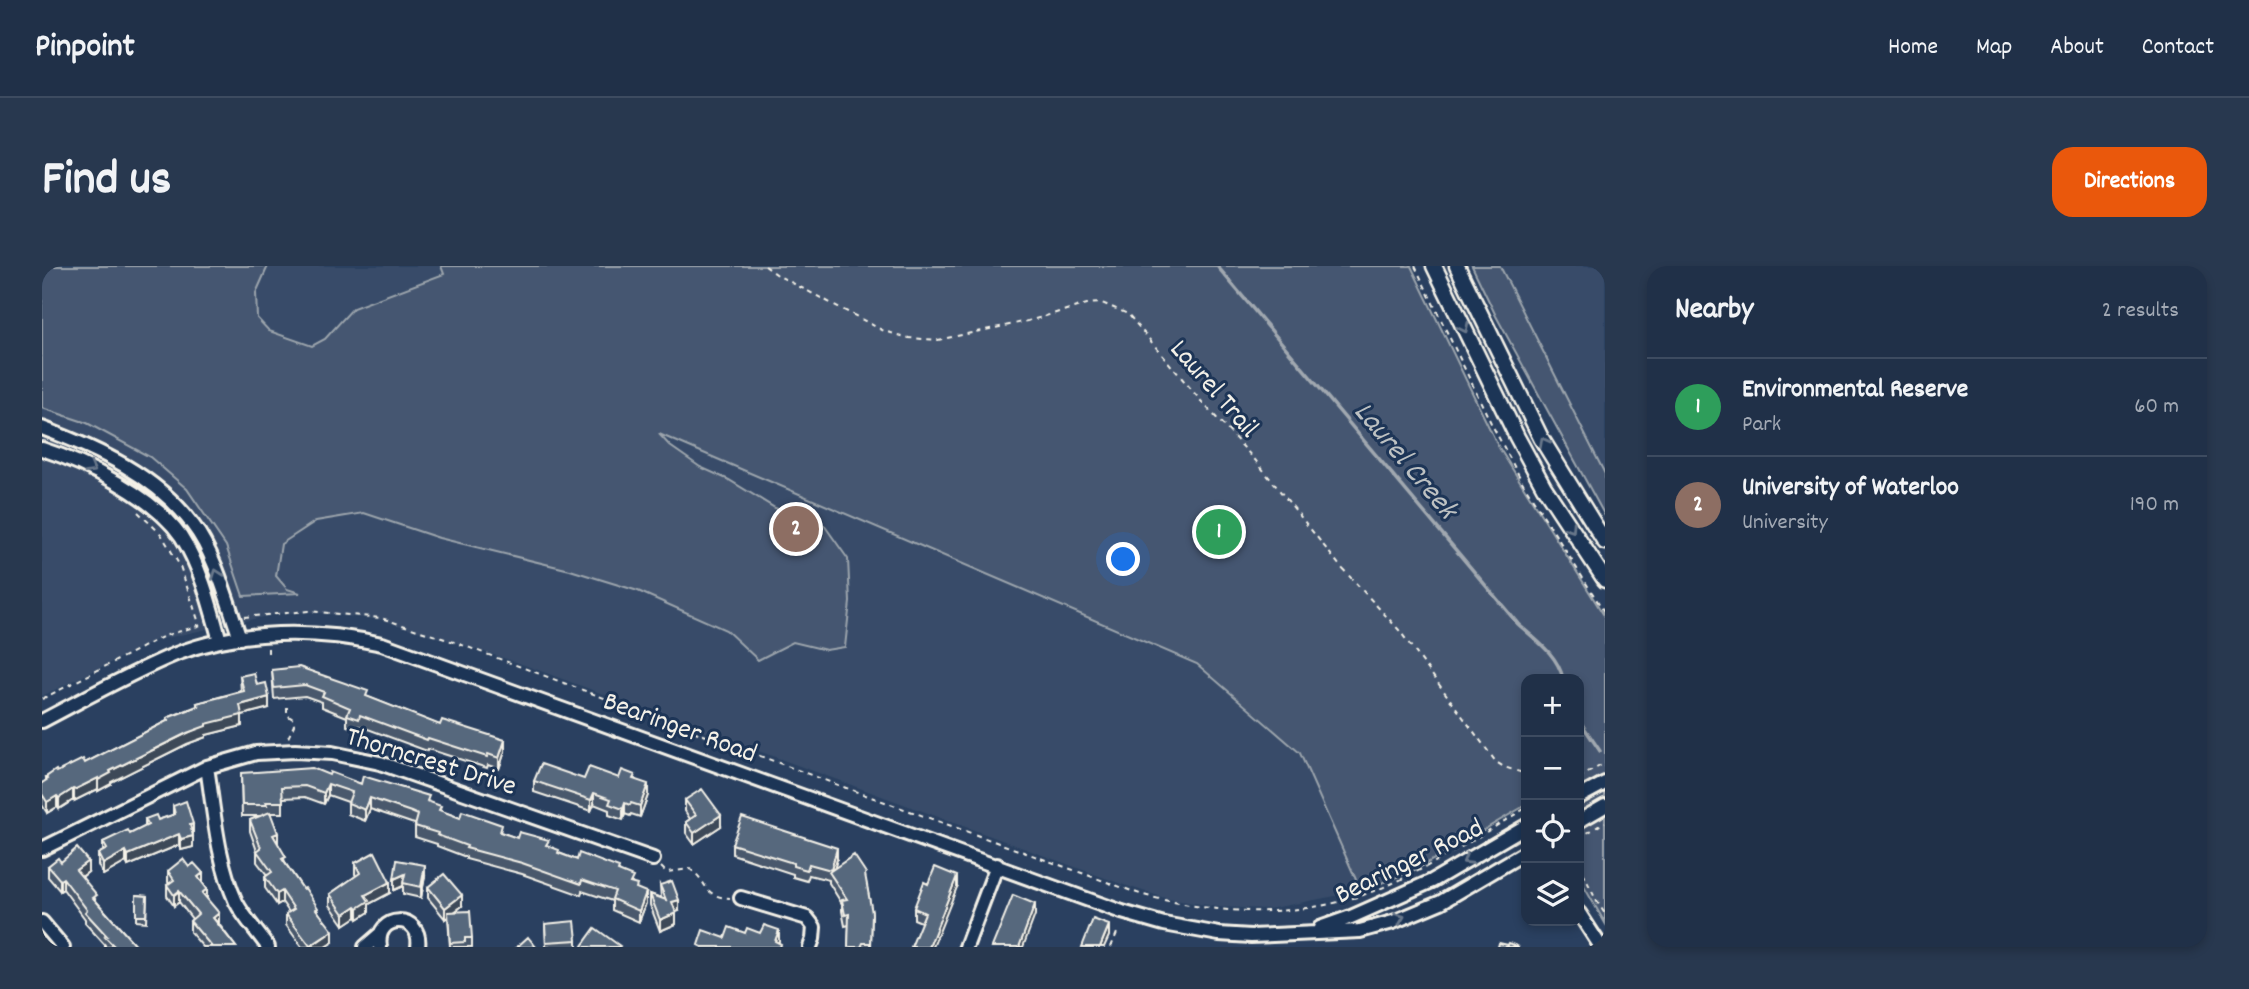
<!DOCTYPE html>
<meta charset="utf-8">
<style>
body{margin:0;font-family:Dekko,sans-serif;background:#28384f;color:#f1f3f6}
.controls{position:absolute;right:21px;bottom:21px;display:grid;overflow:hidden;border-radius:14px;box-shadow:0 4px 10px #0003}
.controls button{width:63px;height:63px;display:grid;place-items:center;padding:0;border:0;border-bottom:2px solid #3d4b60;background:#203048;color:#f1f3f6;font:35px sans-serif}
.you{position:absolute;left:1082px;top:294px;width:24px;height:24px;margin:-18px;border:5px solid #fff;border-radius:50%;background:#1a73e8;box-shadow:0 0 0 10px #1a73e833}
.badge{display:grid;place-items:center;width:46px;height:46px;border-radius:50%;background:#ea580c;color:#fff;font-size:23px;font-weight:700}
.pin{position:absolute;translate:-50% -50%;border:4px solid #fff;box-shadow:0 2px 7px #0006}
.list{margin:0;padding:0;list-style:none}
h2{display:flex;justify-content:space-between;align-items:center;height:91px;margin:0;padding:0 28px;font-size:30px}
h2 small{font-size:23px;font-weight:400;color:#a2a9b4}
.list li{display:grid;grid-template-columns:46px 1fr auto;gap:21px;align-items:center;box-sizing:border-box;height:98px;padding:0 28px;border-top:2px solid #3d4b60}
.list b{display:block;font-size:26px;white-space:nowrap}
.list p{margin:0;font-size:23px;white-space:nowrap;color:#a2a9b4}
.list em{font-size:23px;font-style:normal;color:#a2a9b4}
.icon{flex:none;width:38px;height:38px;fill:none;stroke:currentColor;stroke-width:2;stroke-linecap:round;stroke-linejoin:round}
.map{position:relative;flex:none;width:1563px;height:681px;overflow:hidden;border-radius:21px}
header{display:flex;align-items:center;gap:42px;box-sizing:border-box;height:98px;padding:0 35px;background:#203048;border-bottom:2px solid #3d4b60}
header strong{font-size:33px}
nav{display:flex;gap:38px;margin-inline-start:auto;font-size:24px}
.intro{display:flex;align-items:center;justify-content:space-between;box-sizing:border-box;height:168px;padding:0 42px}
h1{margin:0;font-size:49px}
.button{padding:18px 32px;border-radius:21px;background:#ea580c;color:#fff;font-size:24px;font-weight:700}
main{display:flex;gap:42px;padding:0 42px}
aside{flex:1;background:#203048;border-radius:21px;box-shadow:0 4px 10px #0003}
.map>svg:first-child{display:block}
</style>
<header>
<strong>Pinpoint</strong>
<nav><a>Home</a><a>Map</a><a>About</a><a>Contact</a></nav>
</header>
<div class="intro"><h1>Find us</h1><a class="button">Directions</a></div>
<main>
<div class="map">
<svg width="1563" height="681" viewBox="0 0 1563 681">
<rect width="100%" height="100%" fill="#2a4060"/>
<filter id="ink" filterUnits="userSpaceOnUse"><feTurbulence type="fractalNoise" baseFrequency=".0143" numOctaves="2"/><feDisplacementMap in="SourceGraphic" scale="14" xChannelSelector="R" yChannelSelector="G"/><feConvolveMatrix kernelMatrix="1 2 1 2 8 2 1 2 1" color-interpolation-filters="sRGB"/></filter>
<g filter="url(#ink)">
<path fill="#374c69" d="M0,0H1369L1456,180L1563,351L1537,413H1484V539L1375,603L1319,625L1226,643L1177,641L1126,633L1082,619L474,396L340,354L268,346L235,348L115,374L0,430Z
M1430,0H1563V250L1454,50Z"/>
<path fill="#445771" stroke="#9ca4ac" stroke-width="2" d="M0,0H226L214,27L215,52L227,65L270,80L283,73L311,42L402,8L399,0H1369L1456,180L1563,351V657L1537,612V413H1484V539L1375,603L1319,625L1258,487L1155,398L617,168L628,180L658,201L687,214L733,242L782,259L806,293L808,336L803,381L784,384L751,376L716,394L684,364L596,325L528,304L397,272L322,247L274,255L239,278L234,310L245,323L258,327L201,330L184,280L145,223L108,191L45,157L0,142Z
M1430,0H1458L1563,208V250L1454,50Z"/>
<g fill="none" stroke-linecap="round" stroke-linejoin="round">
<path stroke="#a1a8b0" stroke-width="3.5" d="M1175,0L1476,358C1494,374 1516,389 1521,413
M1537,454L1558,485"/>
<g stroke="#f4f1e8" stroke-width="18">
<path id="minor" d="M0,162C56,183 114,209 151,259C173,287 186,338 198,372
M0,183C44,197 112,231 139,270C158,299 169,342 178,375
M0,455C44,432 88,407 134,388C198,363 274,363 340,378L1080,646L1122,658L1177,668L1209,670L1318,665L1351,656L1399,636L1484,586
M165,501C172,545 175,594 194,636C202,652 216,666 226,681
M1537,531L1563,517
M1537,555L1563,540
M0,583L165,501L214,487L253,485L290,487L338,497L611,593
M699,632L765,652L772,661L771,673L768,681
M1537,647L1559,681
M0,656L21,681
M1278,662L1309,651L1390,615L1484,560
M323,681L338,668
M338,681C332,647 381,646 376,681
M924,681L955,599"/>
</g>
<g stroke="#f4f1e8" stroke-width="19">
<path id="major" d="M1392,0L1475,171L1502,221L1563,314
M1415,0L1499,172L1563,276"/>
</g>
<path stroke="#f4f1e8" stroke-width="2" stroke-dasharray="5 5" stroke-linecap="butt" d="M723,0L737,10L842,65L867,72L896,74L986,55L1045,38L1060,37L1086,48L1159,135L1214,195L1298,300L1357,364L1454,496L1462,501L1484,508
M1373,0L1449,157L1482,219L1563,347
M96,246L119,268L138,300L156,354L155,359
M202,351L266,345L339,352L412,376L793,518L1098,628C1182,651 1269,654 1349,618C1396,597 1440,568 1484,542
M226,387V382
M0,433L122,370L159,359
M245,441V449L251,453L252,459L246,472L247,473
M1537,512L1563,497
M1537,572L1563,556
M1537,598L1554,634L1563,648
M619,601L624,606L648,603C667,616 660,631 688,632
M1069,681L1075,667"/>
<use href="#minor" stroke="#1d3557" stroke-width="12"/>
<use href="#major" stroke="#1d3557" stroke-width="14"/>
</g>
<path fill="#4a596c" stroke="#f4f1e8" stroke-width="2" d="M230,404L326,431L463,485L457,503L446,499L445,502L386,483L385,485L318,460L317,464L305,460V451L280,441V436L263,430L232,433Z
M198,410L215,419L227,442L200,449V460L164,469V471L145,478L69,516V518L56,525V523L32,535L31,534L17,543L15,541L5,547L0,539V517L4,515V511L43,497L125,455V452L155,440V437L199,425Z
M199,507L287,509L387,536L399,545L475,572L507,580L517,587L535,594L577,605L591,618L604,637L597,656L570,644V635L540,625L539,629L480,608L424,593V591L395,580V578L373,571V558L369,557L328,543L323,555L306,548V536L286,529L282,538L263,531L241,532V547H228L236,578L244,598L276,645L291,676L283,681H260L244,659V648L247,646L240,636L235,639L223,622V611L225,609L215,596V585L208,565V554L218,550H200Z
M577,512L593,513L606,529L598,551L589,548L588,550L583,548L581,554L567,549V544L552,538L549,545L492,526V515Z
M643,534L679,560L652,578L644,567V556L648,553L643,545Z
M131,540L151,569V581L139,584L137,579L86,600L84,596L61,609L56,599V588L61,585V576L88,568L103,561V553L116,554L131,549Z
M690,578L795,593L792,602L824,616L830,647L829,681H806L807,659L803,660L800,645V638L787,617V614L767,609L765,615L751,611V608L690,588Z
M19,596L46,606L40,611L55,636L95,681H63V679L43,657V653L21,623L18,625L6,611V600Z
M313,597L348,627L327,638V646L316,653L314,651L302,659L288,639V628L314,610L313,608Z
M126,605L161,617L165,634L177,658L194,681H161L148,666V655L150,653L137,636L132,640L125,630V619L127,618L126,616Z
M383,610L379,632L361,628V620L352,624V613Z
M886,618L915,621L879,656L872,653V642Z
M618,619L637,645L634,646V658L618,665L608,639V628L619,632Z
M386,621L420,640L413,646L430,672V681H408L406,651L403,653L386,632Z
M94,629L105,630L104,656L94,655Z
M503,658L535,674V681H504Z"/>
<path fill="#3c4858" stroke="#f4f1e8" stroke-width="2" d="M227,431V442L200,449V460L164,469V471L145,478L69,516V518L56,525V514L68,505L164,458L198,439Z
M463,474V485L457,503V492Z
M56,512V523L32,535V524Z
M286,518V529L282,538V527Z
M606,518V529L598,551V540Z
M31,523V534L17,543V532Z
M552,527V538L549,545V534Z
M15,530V541L5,547V536Z
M328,532V543L323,555V544Z
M583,537V548L581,554V543Z
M679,549V560L652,578V567Z
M151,558V569L148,570V559Z
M236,567V578L231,569Z
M137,568V579L86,600V589Z
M151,570V581L139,584V573Z
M795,582V593L790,611L789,604Z
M84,585V596L61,609V598Z
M46,595V606L34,615V604Z
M383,599V610L379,632V621Z
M161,607V618L156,611Z
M363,608L361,620L352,624V613Z
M915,610V621L891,681H887Z
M21,612V623L18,625V614Z
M348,616V627L327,638V646L316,653V642L323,629Z
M165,623V634L160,627Z
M137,625V636L132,640V629Z
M240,625V636L235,639V628Z
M604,626V637L597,656V645Z
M420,629V640L403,653V642Z
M637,634V645L630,647V636Z
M993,638V649L981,681H977Z
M314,640V651L302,659V648Z
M177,647V658L171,652Z
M634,647V658L618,665V654Z
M1067,659V670L1062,681H1058Z
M737,664V675L735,681L733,675Z
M291,665V676L283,681H268Z"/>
<path fill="#56677d" stroke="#f4f1e8" stroke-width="2" d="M257,401L326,425L324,430L398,459L400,454L463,474L457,492L446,488L445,491L386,472L385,474L318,449L317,453L305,449L308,442L280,430L282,426L263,419L232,422L230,404Z
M212,407L215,419L224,417L227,431L198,439L200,449L164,458V460L145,467L68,505L69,507L56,514V512L32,524L31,523L17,532L15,530L5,536L0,528V517L6,513L4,511L14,504L15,506L41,493L43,497L127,454L125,452L157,440L155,437L202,425L198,410Z
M499,498L542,513L547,501L577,512L580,504L593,509L591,513L606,518L598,540L589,537L588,539L583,537L581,543L567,538L569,533L552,527L549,534L492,515Z
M270,502L287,509L288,506L319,518L321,510L387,530L385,535L399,540L397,544L418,552L420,545L460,559L458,566L475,572L477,566L507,574L504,579L517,584L516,587L535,594L537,587L577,602L576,605L591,611L588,617L595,619L594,622L604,626L597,645L570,633L573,625L540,614L539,618L480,597L424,582L425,580L395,569L396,567L373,560L376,549L369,546L328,532L323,544L306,537L310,526L286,518L282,527L263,520L240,521L241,536H224L225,539H200L199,507Z
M660,523L679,549L652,567L644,556L654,549L643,534Z
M144,535L151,558L148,559L151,570L139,573L137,568L86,589L84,585L61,598L56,588L65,583L61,576L86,564L88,568L106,559L103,553L114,549L116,554L133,548L131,540Z
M228,546L236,567L231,569L244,591L240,593L261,623L263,622L276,642L274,643L291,665L268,680L244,648L252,643L240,625L235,628L223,611L230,606L215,585L219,582L208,554Z
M700,551L795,582L789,604L767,598L765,604L751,600V597L690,578Z
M35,582L46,595L34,604L55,629L51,632L95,681H73L63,671L65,670L43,646L45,644L21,612L18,614L6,600L16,592L19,596Z
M333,586L348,616L323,629L327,635L316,642L314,640L302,648L288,628L318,607L313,597Z
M812,589L824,607L823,608L830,647L829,677H821L819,681H806L807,648L803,649L800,634L805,633L787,606Z
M141,593L147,601L152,597L161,607L156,611L165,623L160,627L177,647L171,652L194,681H170L148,655L156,648L137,625L132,629L125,619L132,614L126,605Z
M355,594L383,599L379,621L361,617L363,608L352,613Z
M893,601L915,610L887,681H869L883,647L872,642L882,616L886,618Z
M402,608L420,629L403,642L386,621Z
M630,615L637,634L630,636L634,647L618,654L608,628L624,634L618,619Z
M94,629L105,630L104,650H94Z
M971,629L993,638L977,681H950Z
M428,645L430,672H423V676L408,677L406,646Z
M1051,653L1067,659L1058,681H1040Z
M533,655L535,674L504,676L503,658Z
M722,659L737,664L733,675L739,678L738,681H660L656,679L661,664L683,672L687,661L703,667L705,662L718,667Z
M553,662L578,680L577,681H542L540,680Z
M486,671L494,681H475Z
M1457,677L1466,679L1467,677L1477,681H1456Z"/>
<defs><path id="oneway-chevron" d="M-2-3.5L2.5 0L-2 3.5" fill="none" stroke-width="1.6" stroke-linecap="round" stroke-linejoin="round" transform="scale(1.75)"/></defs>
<g stroke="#68778a">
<use href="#oneway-chevron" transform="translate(1422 62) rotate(64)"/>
<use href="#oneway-chevron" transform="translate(1502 176) rotate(-118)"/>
<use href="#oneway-chevron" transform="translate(49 203) rotate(29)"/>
<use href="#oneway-chevron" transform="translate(1529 262) rotate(57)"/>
<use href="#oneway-chevron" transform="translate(175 308) rotate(-110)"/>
<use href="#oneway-chevron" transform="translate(1425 594) rotate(149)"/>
<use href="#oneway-chevron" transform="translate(1358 652) rotate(-21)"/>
</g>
</g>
<g text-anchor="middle" stroke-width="6" stroke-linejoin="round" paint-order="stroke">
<g font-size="28" fill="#f4f1e8" stroke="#1d3557">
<text transform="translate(1174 121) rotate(49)" y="10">Laurel Trail</text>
<text transform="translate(639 459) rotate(20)" y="10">Bearinger Road</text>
<text transform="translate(390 493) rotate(17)" y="10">Thorncrest Drive</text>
<text transform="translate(1366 593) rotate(-26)" y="10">Bearinger Road</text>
</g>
<g font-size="30" font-style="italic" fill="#bdc1c2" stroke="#1d3557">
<text transform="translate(1365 193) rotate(50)" y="10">Laurel Creek</text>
</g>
</g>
</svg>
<div class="controls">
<button>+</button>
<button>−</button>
<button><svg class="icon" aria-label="locate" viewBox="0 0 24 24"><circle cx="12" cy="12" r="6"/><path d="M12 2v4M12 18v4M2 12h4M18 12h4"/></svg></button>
<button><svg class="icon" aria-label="layers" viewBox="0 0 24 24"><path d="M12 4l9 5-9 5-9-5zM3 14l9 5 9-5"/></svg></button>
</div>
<div class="you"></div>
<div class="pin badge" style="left:1177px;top:266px;background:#2e9e5b">1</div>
<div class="pin badge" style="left:754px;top:263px;background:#8d6e63">2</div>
</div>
<aside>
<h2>Nearby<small>2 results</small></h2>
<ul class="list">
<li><span class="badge" style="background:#2e9e5b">1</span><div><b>Environmental Reserve</b><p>Park</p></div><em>60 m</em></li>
<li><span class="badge" style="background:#8d6e63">2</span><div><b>University of Waterloo</b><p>University</p></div><em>190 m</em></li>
</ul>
</aside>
</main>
